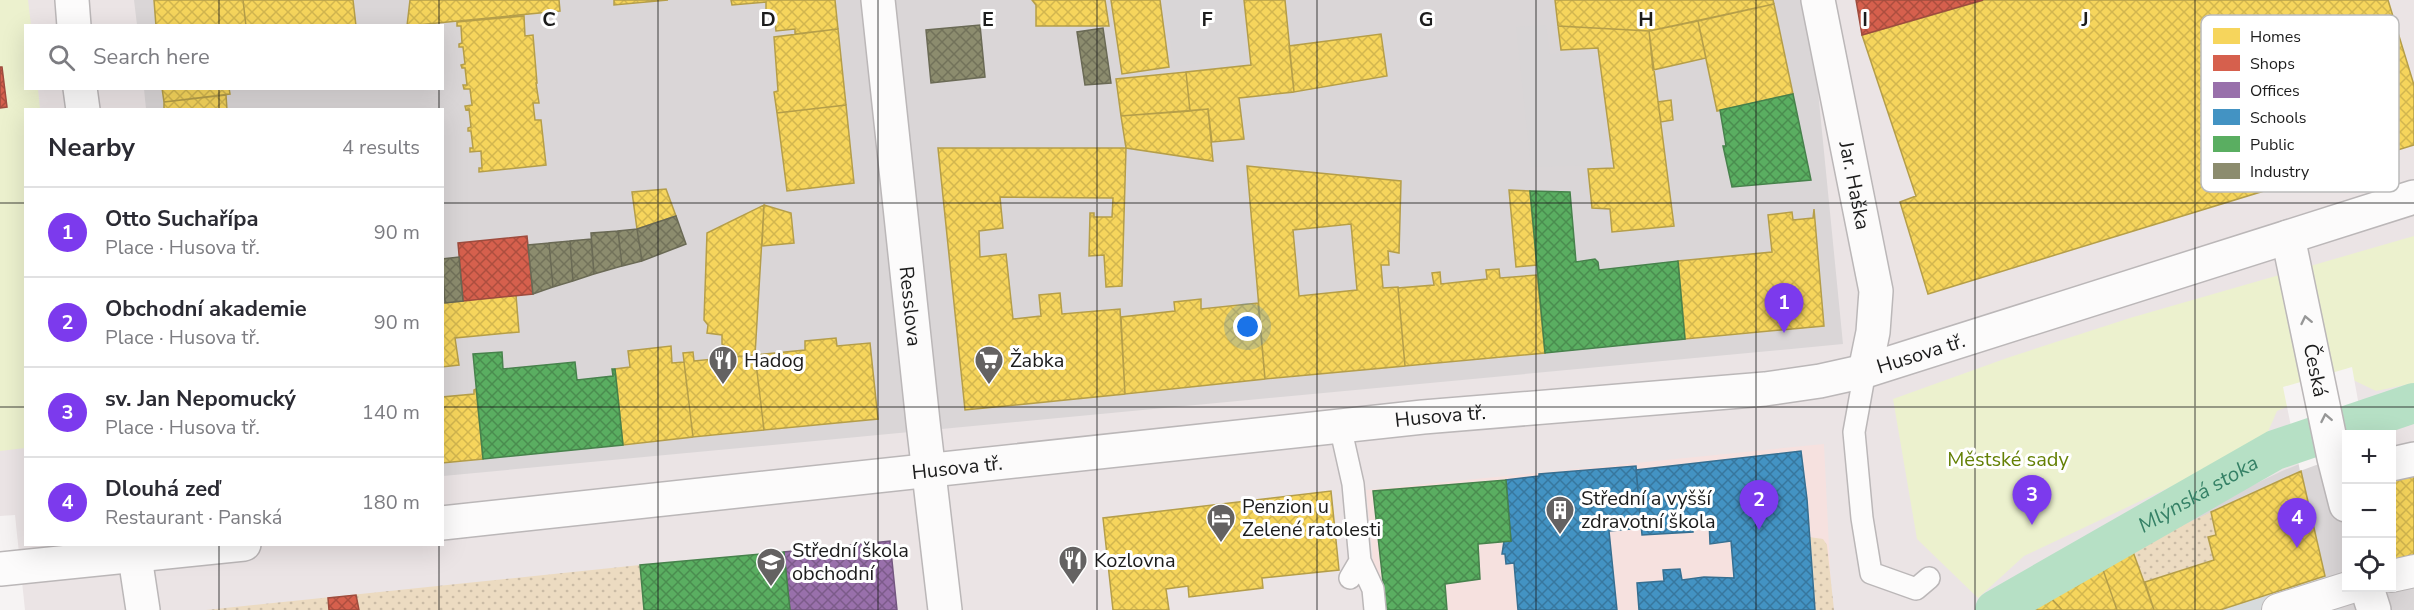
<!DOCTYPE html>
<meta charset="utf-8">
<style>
body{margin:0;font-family:"Nunito Sans",sans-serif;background:#f7f7f7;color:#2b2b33}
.controls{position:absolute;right:18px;bottom:18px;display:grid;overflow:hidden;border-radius:0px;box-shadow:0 6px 24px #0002}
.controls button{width:54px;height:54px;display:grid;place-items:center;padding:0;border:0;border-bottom:2px solid #e1e1e2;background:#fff;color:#2b2b33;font:30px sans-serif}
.you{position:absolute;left:1248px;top:327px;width:21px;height:21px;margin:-15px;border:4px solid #fff;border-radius:50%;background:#1a73e8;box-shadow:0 0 0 9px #1a73e833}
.badge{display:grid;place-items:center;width:39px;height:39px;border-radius:50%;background:#7c3aed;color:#fff;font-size:20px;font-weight:700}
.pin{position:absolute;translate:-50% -50px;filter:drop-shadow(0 2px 3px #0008)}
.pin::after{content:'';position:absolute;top:32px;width:21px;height:18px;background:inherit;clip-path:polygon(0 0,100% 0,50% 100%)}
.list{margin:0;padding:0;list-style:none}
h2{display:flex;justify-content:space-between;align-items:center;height:78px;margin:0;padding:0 24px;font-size:26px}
h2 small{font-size:20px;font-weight:400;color:#7c7c81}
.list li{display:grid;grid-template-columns:39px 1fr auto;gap:18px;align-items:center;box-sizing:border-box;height:90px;padding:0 24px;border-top:2px solid #e1e1e2}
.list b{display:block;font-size:22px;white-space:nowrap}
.list p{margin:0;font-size:20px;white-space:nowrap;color:#7c7c81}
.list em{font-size:20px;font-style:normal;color:#7c7c81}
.icon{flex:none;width:33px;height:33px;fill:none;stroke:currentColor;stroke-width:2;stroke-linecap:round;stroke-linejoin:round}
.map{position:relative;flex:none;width:2414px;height:610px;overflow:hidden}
.search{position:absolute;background:#fff;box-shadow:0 6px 24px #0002;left:24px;top:24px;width:420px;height:66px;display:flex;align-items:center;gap:15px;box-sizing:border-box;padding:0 21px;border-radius:0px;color:#7c7c81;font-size:22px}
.panel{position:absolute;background:#fff;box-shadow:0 6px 24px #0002;left:24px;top:108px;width:420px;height:438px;border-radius:0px}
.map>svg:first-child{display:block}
</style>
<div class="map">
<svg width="2414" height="610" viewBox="0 0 2414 610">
<defs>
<pattern id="grass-dots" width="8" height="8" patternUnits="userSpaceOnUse" patternTransform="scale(1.5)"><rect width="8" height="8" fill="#ecdbc1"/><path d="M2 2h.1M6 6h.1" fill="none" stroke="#cabba5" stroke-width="1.8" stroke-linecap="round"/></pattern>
<pattern id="homes-cross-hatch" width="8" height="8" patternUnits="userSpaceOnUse" patternTransform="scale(1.5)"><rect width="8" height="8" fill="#f6d55c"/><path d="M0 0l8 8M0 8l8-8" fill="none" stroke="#d2b64f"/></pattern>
<pattern id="shops-cross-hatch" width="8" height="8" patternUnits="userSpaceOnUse" patternTransform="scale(1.5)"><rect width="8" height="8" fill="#d6604d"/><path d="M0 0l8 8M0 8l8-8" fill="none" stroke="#ad4e3f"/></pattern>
<pattern id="offices-cross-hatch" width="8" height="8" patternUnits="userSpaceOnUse" patternTransform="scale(1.5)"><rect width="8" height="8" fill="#9970ab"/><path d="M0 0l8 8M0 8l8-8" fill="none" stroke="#7c5b8a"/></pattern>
<pattern id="schools-cross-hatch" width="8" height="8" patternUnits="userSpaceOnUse" patternTransform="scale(1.5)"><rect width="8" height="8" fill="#4393c3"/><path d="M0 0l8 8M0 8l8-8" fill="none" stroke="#37779e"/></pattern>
<pattern id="public-cross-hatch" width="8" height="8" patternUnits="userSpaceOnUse" patternTransform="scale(1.5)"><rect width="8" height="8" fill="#5aae61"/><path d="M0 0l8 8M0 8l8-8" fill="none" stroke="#4a8d4f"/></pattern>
<pattern id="industry-cross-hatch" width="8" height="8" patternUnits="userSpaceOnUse" patternTransform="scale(1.5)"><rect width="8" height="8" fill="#8c8c6e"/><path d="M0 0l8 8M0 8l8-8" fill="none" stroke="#72725a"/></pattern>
</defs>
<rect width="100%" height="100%" fill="#ebe4e5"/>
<path fill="#dad6d7" d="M134,0H1809L1843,344L443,476L442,110L146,109L144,89L442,88V26L137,25Z
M2414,450V610H2020L2087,565L2282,471L2314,458L2346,457V588H2392V455Z"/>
<path fill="#f6e1df" d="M1824,444L1832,610H1378L1366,490Z"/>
<path fill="url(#grass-dots)" d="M2211,512L2216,535L2208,537L2214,560L2144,582L2132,549Z
M1809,537L1823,539L1827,545L1834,610H1815Z
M640,565L644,610H206Z"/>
<path fill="#ecf1ce" d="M0,0H28L31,25L26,26V88L38,89L40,109L26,110L25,448L0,451Z
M2414,236V383L2376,391L2351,379L2277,411L2263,443L2024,556L1978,598L1917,539L1893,399L2007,358L2130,318Z"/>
<path fill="#d9d6d7" d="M1165,0H1240L1245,59L1174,66Z
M1546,25L1550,54L1594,52L1609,165L1531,167L1516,27Z"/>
<path fill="#d7dbdc" d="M2325,576L2341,610H2220Z"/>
<path fill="#f6f3f3" d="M2352,367L2364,434H2346V454L2300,471L2283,387Z
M15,515L25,610H0V516Z"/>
<path fill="url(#homes-cross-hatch)" stroke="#b59e49" stroke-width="1.5" fill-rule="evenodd" d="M154,0H243L246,26H156Z
M243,0H353L356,26H246Z
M410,0H559L560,11L407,26Z
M614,0H668L614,5Z
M731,0H835L838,29L795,34V29L776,31L774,13L766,14V2L732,5Z
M1032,0H1105L1109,26H1036V5Z
M1111,0H1160L1169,67L1122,74Z
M1244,0H1285L1294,92L1239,98L1244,139L1212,142L1208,109L1190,111L1186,72L1251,65Z
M1555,0H1773L1774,4L1649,31L1558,26Z
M1984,0H2388L2414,85V145L1928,294L1900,202L1916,196L1862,35Z
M1774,4L1793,94L1717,111L1698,21Z
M524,16L525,36L533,35L537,83H536L539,103H533L535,120H541L546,165L479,172V168H482L481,151L470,152V148H473L471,131H468V128L471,127L469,109L466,110L465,106L472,105L470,89H464L463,85H467L465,68H462L461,65L465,64L463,47H459V44L462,43L461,26H457V22Z
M1698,21L1706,58L1653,70L1649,31Z
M1558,26L1649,31L1674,226L1612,232L1610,209L1592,208L1588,169L1614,168L1598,48L1561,50Z
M838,29L846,105L777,113L774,92L778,91L774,37Z
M1381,34L1387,76L1294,92L1289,46Z
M1186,72L1190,111L1121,116L1116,79Z
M162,88H229L230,94L164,102Z
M226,95L227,110H164V102Z
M1671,100L1673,120L1661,122L1658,102Z
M846,105L854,183L787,191L777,113Z
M1208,109L1213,161L1126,148L1121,116Z
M938,148H1126L1122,286L1106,287L1104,255L1089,256L1090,213H1094V217H1112L1113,198L1000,197L1003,228L979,231L980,257L1006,254L1013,319L1041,316L1039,295L1060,293L1062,314L1120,309L1125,394L965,410Z
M1247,166L1401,181L1399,253L1388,251L1389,265H1381L1383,288L1398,287L1405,366L1265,379ZM1351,224L1357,290L1299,296L1293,230Z
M666,189L676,216L637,229L632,192Z
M1509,190L1530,191L1537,265L1516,267Z
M764,205L755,355L733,357L734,352L722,344V335L707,333L708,325L704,320L707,233Z
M764,205L791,213L794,243L762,246Z
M1814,209L1824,326L1685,339L1678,261L1772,252L1768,215L1792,212L1793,220L1813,218Z
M1499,269L1500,278L1537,275L1545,353L1405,366L1398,288L1434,285L1432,273L1440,272L1441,284L1487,279L1486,270Z
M516,295L519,332L455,338L459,365L442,367V303Z
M1201,299V309L1258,303L1265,379L1125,394L1121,317L1175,311L1174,302Z
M836,338L837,346L870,343L878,419L764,430L755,355L805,350V341Z
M671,346L672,363L684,362L693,437L623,445L615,369L630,367L628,351Z
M693,352L694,361L755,355L764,430L693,437L683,353Z
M476,389L483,459L442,463V397L474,394V390Z
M2301,471L2325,576L2220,610H2154L2145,582L2214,560L2208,537L2216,535L2211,512Z
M2414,475V557L2392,562V479Z
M1331,491L1339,570L1262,578L1263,588L1189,597L1188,586L1166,589L1169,610H1113L1103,518Z
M2132,549L2144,582L2154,610H2117L2101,564Z
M2101,564L2117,610H2062L2050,597Z
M2050,597L2062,610H2034Z"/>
<path fill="url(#shops-cross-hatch)" stroke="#9e4c3e" stroke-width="1.5" d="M1856,0H1983L1862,35Z
M0,67H2L7,107L0,108Z
M527,236L533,294L463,301L458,243Z
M356,595L359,610H329L328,598Z"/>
<path fill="url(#offices-cross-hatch)" stroke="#745780" stroke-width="1.5" d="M890,541L897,610H790L784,552Z"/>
<path fill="url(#schools-cross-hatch)" stroke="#376f91" stroke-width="1.5" d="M1801,451L1807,499L1815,610H1639L1637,583L1664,581L1663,570L1680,569L1682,580L1704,577L1734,578L1731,541L1710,544L1709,519L1692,521L1693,532L1642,535L1636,470Z
M1636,466L1641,528L1609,531L1617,610H1518L1514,563L1506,564L1505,554H1502L1504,541H1511L1506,480L1539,476V474Z"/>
<path fill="url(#public-cross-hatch)" stroke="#47824c" stroke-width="1.5" d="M1793,94L1811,180L1732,187L1723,146H1726L1720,110Z
M1530,191L1570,192L1576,262L1595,259L1598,262L1599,270L1678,261L1685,339L1545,353Z
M502,352L503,369L575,362L577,380L613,376L612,369H615L623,445L483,459L473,354Z
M1506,480L1511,541L1478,544L1480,579L1445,584L1447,610H1386L1373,491Z
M784,552L790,610H644L640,565Z"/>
<path fill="url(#industry-cross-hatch)" stroke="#6a6a55" stroke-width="1.5" d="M980,25L985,77L931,83L926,30Z
M1103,28L1111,83L1085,85L1077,32Z
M676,216L686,244L642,261L637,229Z
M637,229L642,261L622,266L618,231Z
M618,231L622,266L594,274L591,233Z
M591,239L594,274L573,281L570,241Z
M570,241L573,281L553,287L549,243Z
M549,243L553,287L533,294L528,245Z
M459,257L463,301L445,303L442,259Z"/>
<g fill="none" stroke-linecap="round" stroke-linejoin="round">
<path stroke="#b6e0c5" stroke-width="40" id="s1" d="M1995,610L2275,450L2414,403"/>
<g stroke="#bbb7b8" stroke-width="24">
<path id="service" d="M1865,371L1854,432L1862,518L1871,573L1916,589L1929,578
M1340,426L1353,484L1360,561L1350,578
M1360,561L1373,589L1375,610"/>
</g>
<g stroke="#bbb7b8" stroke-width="34">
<path id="pedestrian" d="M2392,576L2414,571
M2278,610L2348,588"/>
</g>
<g stroke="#bbb7b8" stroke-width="36">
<g id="minor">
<path d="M72,0L74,26"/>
<path id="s2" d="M878,0L923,422L945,610"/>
<path id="s3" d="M1818,0L1876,291L1873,332L1865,371"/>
<path d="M80,88L83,110"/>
<path id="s4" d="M2288,237L2334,458L2346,505"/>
<path d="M2392,464L2414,459"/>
<path d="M133,544L143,610"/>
<path d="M2367,588L2374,610"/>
</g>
</g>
<g stroke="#bbb7b8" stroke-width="36">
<g id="tertiary">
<path id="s5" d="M442,523L1423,417L1765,389L1820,381L1865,371L2414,197"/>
<path d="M0,569L244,544"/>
</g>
</g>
<use href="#service" stroke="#fcfbfb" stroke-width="21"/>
<use href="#pedestrian" stroke="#fcfbfb" stroke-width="32"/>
<use href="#minor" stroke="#fcfbfb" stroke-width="33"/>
<use href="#tertiary" stroke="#fcfbfb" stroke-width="33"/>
</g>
<defs><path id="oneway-chevron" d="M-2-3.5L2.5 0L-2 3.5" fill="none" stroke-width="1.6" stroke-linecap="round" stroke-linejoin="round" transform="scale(1.5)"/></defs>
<g stroke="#979797">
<use href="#oneway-chevron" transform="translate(2306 320) rotate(-102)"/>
<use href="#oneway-chevron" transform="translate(2326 418) rotate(-101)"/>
</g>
<path fill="none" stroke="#1c1c1c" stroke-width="1.5" stroke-opacity="0.55" d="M219,0V26M439,0V26M658,0V610M878,0V610M1097,0V610M1317,0V610M1536,0V610M1756,0V610M1975,0V610M2195,0V610M219,88V110M439,88V110M0,203H26M442,203H2414M0,407H26M442,407H2414M219,544V610M439,544V610"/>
<defs>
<g id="restaurant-pin" transform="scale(1.5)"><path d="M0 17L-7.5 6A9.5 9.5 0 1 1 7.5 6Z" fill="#646262" stroke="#fff"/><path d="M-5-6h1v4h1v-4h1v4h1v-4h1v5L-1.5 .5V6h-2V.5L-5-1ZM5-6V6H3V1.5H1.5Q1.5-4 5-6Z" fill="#fff"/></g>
<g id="supermarket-pin" transform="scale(1.5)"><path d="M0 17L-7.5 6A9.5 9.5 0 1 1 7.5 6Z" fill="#646262" stroke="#fff"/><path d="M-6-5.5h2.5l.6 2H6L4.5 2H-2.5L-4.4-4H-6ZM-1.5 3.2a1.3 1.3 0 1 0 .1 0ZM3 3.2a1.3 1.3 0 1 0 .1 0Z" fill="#fff"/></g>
<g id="building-pin" transform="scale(1.5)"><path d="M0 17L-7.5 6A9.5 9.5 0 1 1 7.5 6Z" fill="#646262" stroke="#fff"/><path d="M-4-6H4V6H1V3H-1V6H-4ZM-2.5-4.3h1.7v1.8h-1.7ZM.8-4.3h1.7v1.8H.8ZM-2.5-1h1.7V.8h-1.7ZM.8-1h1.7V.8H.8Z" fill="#fff"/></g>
<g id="hotel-pin" transform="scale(1.5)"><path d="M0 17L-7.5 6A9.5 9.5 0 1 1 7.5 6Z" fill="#646262" stroke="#fff"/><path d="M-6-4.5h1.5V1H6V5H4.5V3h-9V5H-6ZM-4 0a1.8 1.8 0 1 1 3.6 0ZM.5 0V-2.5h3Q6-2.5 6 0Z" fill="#fff"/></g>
<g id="school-pin" transform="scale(1.5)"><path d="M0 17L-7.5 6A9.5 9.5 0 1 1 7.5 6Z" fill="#646262" stroke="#fff"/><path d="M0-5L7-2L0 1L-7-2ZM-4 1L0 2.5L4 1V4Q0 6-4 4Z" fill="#fff"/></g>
</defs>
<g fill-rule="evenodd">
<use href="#restaurant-pin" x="723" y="360"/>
<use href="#supermarket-pin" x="989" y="360"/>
<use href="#building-pin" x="1560" y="510"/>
<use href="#hotel-pin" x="1221" y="518"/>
<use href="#restaurant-pin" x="1073" y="560"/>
<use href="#school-pin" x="771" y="562"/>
</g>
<g text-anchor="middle" stroke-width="6" stroke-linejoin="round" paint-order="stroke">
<g font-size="20" fill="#1c1c1c" stroke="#fff">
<text dy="7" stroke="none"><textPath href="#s3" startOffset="189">Jar. Haška</textPath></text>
<text dy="7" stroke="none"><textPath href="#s2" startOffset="308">Resslova</textPath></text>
<text dy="7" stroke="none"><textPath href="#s5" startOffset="1490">Husova tř.</textPath></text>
<text dy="7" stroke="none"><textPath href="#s4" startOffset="136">Česká</textPath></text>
<text dy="7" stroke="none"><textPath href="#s5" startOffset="1004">Husova tř.</textPath></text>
<text dy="7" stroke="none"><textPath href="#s5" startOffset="518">Husova tř.</textPath></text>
</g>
<g font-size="20" fill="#1c1c1c" stroke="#fff" text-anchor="start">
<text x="744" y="367">Hadog</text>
<text x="1010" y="367">Žabka</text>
<text x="1581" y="505">Střední a vyšší<tspan x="1581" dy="23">zdravotní škola</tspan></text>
<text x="1242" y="513">Penzion u<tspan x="1242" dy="23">Zelené ratolesti</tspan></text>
<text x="792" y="557">Střední škola<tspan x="792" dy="23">obchodní</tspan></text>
<text x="1094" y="567">Kozlovna</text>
</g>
<g font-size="20" fill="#648005" stroke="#fff">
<text x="2008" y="466">Městské sady</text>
</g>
<g font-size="21" font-style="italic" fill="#358166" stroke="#fff">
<text dy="7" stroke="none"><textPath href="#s1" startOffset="234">Mlýnská stoka</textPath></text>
</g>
</g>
<rect x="2201" y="15" width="198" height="177" rx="9" fill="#fff" stroke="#bbb" stroke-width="1.5"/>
<rect x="2213" y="28" width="27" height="16" fill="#f6d55c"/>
<rect x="2213" y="55" width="27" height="16" fill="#d6604d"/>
<rect x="2213" y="82" width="27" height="16" fill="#9970ab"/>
<rect x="2213" y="109" width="27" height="16" fill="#4393c3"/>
<rect x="2213" y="136" width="27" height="16" fill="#5aae61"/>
<rect x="2213" y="163" width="27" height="16" fill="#8c8c6e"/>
<g font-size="16" fill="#1c1c1c">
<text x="2250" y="42">Homes</text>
<text x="2250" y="69">Shops</text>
<text x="2250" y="96">Offices</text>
<text x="2250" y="123">Schools</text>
<text x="2250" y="150">Public</text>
<text x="2250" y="177">Industry</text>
</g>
<g font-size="20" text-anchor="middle" font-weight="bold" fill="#1c1c1c" stroke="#fff" stroke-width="6" stroke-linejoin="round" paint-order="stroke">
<text x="549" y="26">C</text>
<text x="768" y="26">D</text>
<text x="988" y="26">E</text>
<text x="1207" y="26">F</text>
<text x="1426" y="26">G</text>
<text x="1646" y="26">H</text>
<text x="1865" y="26">I</text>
<text x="2085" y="26">J</text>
</g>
</svg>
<div class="controls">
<button>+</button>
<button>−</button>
<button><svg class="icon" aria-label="locate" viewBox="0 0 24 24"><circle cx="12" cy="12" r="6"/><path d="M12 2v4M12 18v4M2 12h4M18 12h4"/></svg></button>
</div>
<div class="you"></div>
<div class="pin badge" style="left:1784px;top:333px">1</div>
<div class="pin badge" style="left:1759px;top:530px">2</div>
<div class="pin badge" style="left:2032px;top:525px">3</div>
<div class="pin badge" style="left:2297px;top:548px">4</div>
<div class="search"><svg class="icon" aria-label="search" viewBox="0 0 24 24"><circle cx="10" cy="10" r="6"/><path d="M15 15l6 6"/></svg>Search here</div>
<section class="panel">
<h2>Nearby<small>4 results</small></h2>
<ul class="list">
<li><span class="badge">1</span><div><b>Otto Suchařípa</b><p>Place · Husova tř.</p></div><em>90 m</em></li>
<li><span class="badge">2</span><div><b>Obchodní akademie</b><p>Place · Husova tř.</p></div><em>90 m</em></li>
<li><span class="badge">3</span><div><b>sv. Jan Nepomucký</b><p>Place · Husova tř.</p></div><em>140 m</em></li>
<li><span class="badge">4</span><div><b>Dlouhá zeď</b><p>Restaurant · Panská</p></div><em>180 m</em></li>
</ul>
</section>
</div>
